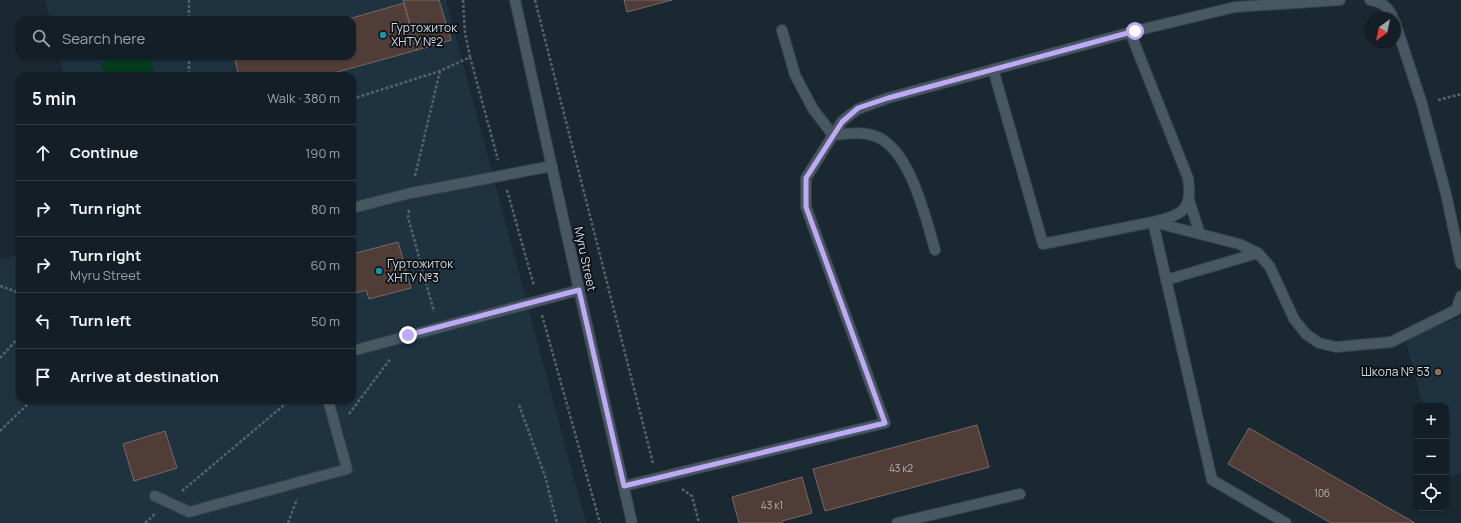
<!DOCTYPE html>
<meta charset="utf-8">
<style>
body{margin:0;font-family:Manrope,sans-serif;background:#1d272e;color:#f1f3f6}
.controls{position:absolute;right:12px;bottom:12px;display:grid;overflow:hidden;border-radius:8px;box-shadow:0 1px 3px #0004}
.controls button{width:36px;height:36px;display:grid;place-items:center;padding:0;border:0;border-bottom:1px solid #333c43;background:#141e26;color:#f1f3f6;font:20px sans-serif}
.compass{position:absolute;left:1365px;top:12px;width:36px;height:36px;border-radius:50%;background:#141e26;box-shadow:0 1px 3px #0004;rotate:213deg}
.stop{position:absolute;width:12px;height:12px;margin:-9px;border:3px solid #bea9f4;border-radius:50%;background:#fff}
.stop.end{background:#bea9f4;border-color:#fff;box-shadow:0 1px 4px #0008}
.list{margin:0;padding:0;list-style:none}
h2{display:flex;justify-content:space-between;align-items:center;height:52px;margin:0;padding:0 16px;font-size:17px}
h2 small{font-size:13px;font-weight:400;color:#9da2a7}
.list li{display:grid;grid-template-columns:26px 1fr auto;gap:12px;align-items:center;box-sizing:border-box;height:56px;padding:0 16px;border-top:1px solid #333c43}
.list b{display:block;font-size:15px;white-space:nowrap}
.list p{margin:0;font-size:13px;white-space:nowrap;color:#9da2a7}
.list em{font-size:13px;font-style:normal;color:#9da2a7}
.icon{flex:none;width:22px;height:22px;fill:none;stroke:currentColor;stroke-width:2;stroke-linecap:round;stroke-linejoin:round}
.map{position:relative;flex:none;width:1461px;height:523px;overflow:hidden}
.search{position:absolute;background:#141e26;box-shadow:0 1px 3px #0004;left:16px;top:16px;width:340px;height:44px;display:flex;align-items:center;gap:10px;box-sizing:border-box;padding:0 14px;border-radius:12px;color:#9da2a7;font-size:15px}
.panel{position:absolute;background:#141e26;box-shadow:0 1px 3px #0004;left:16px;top:72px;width:340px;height:332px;border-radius:12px}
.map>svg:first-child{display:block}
</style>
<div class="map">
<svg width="1461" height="523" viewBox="0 0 1461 523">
<rect width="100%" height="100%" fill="#1a2832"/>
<path fill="#1e3240" d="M45,0H446L586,523H0V259L20,255V400H352V76H64L59,56H352V20H50Z
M1461,317V473L1446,477V406H1423L1405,338Z"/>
<path fill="#043c1c" d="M130,56H150L155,76H104L101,63Z"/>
<path fill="#503d38" stroke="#7b6762" d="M403,0H439L451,40L417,50Z
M624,0H672L627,12Z
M404,3L417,50L323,76H239L234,56H352V20H345Z
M398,242L411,288L369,299L366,290L352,294V254Z
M977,425L989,467L825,511L813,469Z
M1249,428L1415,523H1331L1228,464Z
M165,431L177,468L134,481L123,444Z
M802,477L812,513L782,521L783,523H739L732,497Z"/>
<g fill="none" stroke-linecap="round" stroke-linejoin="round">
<g stroke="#36424a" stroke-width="12">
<path id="lane" d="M1370,0C1382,2 1389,7 1393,18
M1395,22L1422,104L1446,194L1461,264
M782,30L795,75L813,109L833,135C847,134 861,131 875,136C910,148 926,219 935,250
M1130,32L1188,178C1193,212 1182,214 1153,222
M993,69L1043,244L1153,222L1212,480L1286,523
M1189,200L1200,234
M352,208L411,193L552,166
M1153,222L1239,244L1258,253L1270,267L1294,319L1306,334L1319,343L1336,347L1391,342L1456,310L1461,296
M1166,280L1258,253
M352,351L579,290
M624,486L885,423L806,207V178L842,121L858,109L888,98L1135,31L1235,7L1340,0
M155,496L189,512L347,469L328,400
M897,523L1020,494"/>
</g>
<g stroke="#36424a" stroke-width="12">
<path id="secondary" d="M515,0L579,290L632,523"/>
</g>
<path stroke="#56626b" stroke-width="2.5" stroke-dasharray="3 2" stroke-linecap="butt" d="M189,0V20
M535,0L653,463
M189,56V76
M470,57L498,160
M352,99L440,71L470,57L465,33L463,0
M1438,100L1461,94
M352,174L355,191
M415,176L440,71
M507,190L534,286
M409,210L408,217L434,312
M0,286L20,293
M542,315L600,523
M0,358L20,336
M519,405L545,476L557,523
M349,414L391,358
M0,431L32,400
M682,489L692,496L699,523
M182,491L290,400
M145,523L155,514
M288,523L297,499"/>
<use href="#lane" stroke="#485863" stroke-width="10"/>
<use href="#secondary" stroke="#485863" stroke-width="10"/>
</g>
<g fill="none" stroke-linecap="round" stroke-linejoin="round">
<path stroke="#bea9f4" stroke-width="5" d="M408,335L579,290L624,486L885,423L806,207V178L842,122L858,108L888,98L1135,31"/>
</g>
<g fill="#0f9aa8" stroke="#0a1015" stroke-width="1.5">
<circle cx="383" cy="35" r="4"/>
<circle cx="379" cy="271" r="4"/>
</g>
<circle fill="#8d6e63" stroke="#0a1015" stroke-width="1.5" cx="1438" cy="372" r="4"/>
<g text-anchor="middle" stroke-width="3.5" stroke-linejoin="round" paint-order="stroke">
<g font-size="10" fill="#b2b4b8">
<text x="901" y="472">43 к2</text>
<text x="1322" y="497">10б</text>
<text x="772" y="509">43 к1</text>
</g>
<g font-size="12" fill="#d3dce3" stroke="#0a1015" text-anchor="start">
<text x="391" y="32">Гуртожиток<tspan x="391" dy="14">ХНТУ №2</tspan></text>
<text x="387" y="268">Гуртожиток<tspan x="387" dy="14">ХНТУ №3</tspan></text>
<text x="1430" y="376" text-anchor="end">Школа № 53</text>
</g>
<g font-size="12" fill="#d3dce3" stroke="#0a1015">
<text transform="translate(585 259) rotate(78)" y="4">Myru Street</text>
</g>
</g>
</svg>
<div class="controls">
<button>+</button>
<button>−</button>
<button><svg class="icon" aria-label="locate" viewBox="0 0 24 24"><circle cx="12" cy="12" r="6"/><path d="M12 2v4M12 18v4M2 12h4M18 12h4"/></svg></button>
</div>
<svg class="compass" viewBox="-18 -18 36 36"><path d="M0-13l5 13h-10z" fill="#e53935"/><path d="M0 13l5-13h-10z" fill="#9da2a7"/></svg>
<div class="stop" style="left:1135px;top:31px"></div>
<div class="stop end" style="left:408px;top:335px"></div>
<div class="search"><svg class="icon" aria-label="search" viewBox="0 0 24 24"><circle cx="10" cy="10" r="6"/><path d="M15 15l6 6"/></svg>Search here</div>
<section class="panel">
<h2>5 min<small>Walk · 380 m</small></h2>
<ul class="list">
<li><svg class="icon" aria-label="ahead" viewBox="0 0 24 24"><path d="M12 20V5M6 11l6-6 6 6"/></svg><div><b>Continue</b></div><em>190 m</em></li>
<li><svg class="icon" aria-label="right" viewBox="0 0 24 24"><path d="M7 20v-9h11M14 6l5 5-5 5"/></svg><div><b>Turn right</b></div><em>80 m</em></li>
<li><svg class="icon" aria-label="right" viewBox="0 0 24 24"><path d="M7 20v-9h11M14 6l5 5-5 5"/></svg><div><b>Turn right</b><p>Myru Street</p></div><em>60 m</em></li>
<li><svg class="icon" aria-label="left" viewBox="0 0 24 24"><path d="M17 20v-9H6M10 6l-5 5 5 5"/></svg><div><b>Turn left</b></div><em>50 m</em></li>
<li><svg class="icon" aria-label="arrive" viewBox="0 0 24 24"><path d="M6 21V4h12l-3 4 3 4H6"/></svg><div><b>Arrive at destination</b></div></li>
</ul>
</section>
</div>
